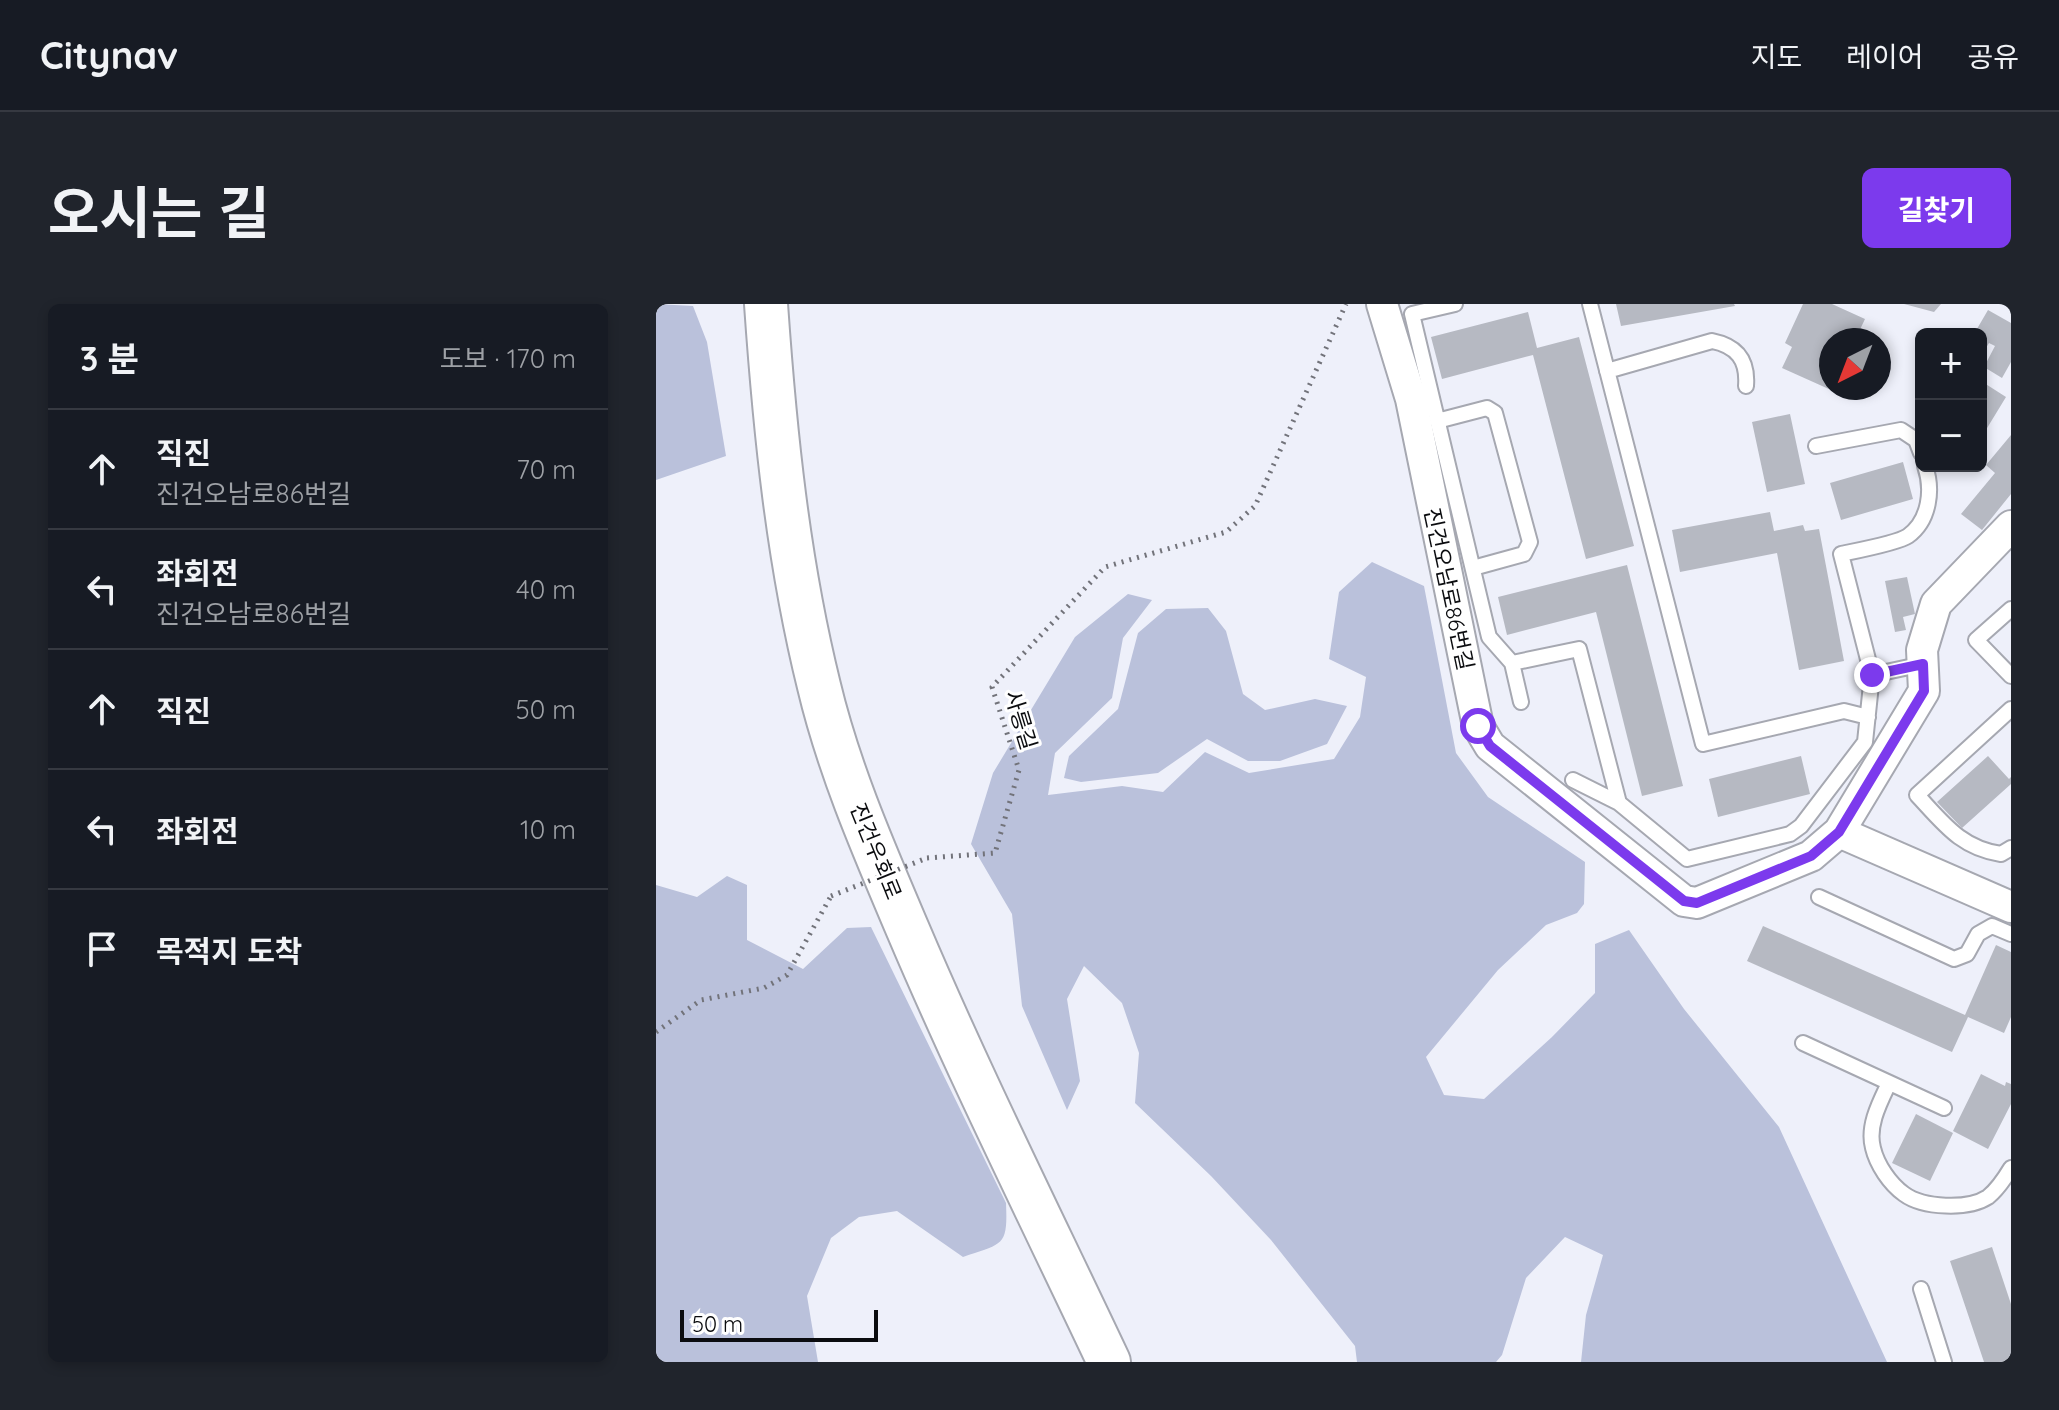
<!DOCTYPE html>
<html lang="ko">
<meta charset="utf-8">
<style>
body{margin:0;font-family:Quicksand,"Noto Sans KR",sans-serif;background:#20242c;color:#f1f3f6}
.controls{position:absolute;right:24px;top:24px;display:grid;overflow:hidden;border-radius:12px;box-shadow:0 4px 12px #0003}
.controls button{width:72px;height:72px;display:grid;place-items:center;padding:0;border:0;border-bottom:2px solid #363941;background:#171b24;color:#f1f3f6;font:40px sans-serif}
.compass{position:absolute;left:1163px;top:24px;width:72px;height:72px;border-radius:50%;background:#171b24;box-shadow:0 4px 12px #0003;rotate:222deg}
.scale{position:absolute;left:24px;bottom:20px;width:198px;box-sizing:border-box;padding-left:8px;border:4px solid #0b0c0f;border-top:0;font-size:22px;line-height:28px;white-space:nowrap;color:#0b0c0f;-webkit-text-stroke:6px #fff;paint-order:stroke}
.stop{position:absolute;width:24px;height:24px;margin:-18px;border:6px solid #7c3aed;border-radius:50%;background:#fff}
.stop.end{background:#7c3aed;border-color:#fff;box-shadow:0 2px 8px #0008}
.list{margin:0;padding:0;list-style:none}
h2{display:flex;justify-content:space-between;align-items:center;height:104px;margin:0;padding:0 32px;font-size:34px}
h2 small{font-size:26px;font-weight:400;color:#9ea1a6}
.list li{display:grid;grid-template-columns:52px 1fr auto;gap:24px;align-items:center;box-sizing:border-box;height:120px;padding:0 32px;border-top:2px solid #363941}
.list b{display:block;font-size:30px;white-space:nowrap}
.list p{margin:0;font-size:26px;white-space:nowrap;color:#9ea1a6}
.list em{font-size:26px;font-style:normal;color:#9ea1a6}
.icon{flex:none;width:44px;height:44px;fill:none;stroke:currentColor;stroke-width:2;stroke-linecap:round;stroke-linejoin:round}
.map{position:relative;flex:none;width:1355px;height:1058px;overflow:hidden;border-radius:12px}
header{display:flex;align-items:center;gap:48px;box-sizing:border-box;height:112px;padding:0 40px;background:#171b24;border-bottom:2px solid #363941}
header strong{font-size:38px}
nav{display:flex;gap:44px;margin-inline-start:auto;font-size:28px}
.intro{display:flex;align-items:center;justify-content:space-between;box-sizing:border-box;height:192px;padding:0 48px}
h1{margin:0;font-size:56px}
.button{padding:20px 36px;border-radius:12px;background:#7c3aed;color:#fff;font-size:28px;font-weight:700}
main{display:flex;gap:48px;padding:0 48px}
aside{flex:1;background:#171b24;border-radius:12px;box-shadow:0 4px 12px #0003}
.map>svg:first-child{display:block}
</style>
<header>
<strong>Citynav</strong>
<nav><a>지도</a><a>레이어</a><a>공유</a></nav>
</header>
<div class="intro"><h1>오시는 길</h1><a class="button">길찾기</a></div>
<main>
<aside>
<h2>3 분<small>도보 · 170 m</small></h2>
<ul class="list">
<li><svg class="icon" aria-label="ahead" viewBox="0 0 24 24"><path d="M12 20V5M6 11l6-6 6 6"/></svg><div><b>직진</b><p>진건오남로86번길</p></div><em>70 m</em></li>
<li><svg class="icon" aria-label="left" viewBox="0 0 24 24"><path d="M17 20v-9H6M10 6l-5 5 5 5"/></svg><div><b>좌회전</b><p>진건오남로86번길</p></div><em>40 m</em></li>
<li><svg class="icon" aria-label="ahead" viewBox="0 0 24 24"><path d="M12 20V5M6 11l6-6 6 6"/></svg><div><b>직진</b></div><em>50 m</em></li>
<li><svg class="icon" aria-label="left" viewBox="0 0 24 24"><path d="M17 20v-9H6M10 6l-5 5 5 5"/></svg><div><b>좌회전</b></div><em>10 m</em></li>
<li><svg class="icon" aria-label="arrive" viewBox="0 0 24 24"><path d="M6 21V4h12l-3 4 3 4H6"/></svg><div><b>목적지 도착</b></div></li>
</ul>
</aside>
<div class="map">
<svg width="1355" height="1058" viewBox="0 0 1355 1058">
<rect width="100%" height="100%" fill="#eef0fa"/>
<path fill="#bac1db" d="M0,0L37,2L51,38L70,152L0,176Z
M716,258L768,282L800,449L832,493L929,558L928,600L921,609L890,621L842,666L770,753L788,791L828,795L896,733L939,689V640L973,626L1028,705L1123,823L1231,1058H925L930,1011L947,951L909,933L870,974L846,1051L840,1058H701L699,1042L615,936L555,872L479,799L483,749L466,699L428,662L411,695L424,777L411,806L366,702L356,610L315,540L337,469L419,333L472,290L496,296L467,334L456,394L399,449L392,491L466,482L507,488L549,448L593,469L678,455L704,413L710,373L673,355L683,288Z
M552,304L570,327L587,390L609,406L659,395L691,402L671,440L624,457H592L551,435L502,469L425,478L408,474L413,452L462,405L482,329L510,305Z
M71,572L91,581V636L147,665L191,624L215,623L350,899C352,943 347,939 307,953L241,907L203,913L175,934L151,992L162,1058H0V581L41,593Z"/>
<path fill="#b6b9c2" d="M960,0H1078L1079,2L965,22Z
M1147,0H1176L1209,15L1199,36H1175V86L1126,64L1136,43L1129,39Z
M1248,0H1285L1278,8Z
M1332,6L1355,19V58L1346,74L1328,63L1339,42L1333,39L1325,52V30H1318Z
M872,8L881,44L923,33L978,242L930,255L877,51L786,75L775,33Z
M1325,77L1350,93L1325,134Z
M1134,110L1149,180L1111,188L1096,118Z
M1355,131V190L1326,226L1305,210L1339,169L1330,161Z
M1247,158L1257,195L1185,216L1174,179Z
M1114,208L1118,227L1147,221L1149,227L1163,225L1188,357L1143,366L1121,249L1024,268L1016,226Z
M971,261L1027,482L986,492L940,308L851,331L842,293Z
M1251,273L1259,310L1247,313L1250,326L1239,328L1229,277Z
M1145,452L1154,490L1062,513L1053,475Z
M1332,452L1353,475L1355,473V480L1306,524L1281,498Z
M1107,622L1309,711L1340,641L1355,648V713L1348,729L1312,713L1296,748L1091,657Z
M1325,770L1349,782L1350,778L1355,780V800L1332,845L1297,827Z
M1260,810L1297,829L1274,877L1236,859Z
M1336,943L1355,1000V1058H1328L1294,957Z"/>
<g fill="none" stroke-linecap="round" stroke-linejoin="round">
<g stroke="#a6a8b1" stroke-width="18">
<path id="service" d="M799,0L756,10L833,333L856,359L865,398
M934,0L1047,440L1188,407L1212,413
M951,67L1056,37C1081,42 1092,56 1090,82
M781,117L831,104L839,109L874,238L868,250L817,264
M1160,142L1245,126L1260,136L1265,149
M1355,305L1320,336L1355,372
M856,359L923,345L963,499
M1216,371L1267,360
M1355,405L1261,491C1288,520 1305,544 1345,550L1355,544
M917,476L963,499L1031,555L1134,530L1145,522L1209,438L1216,371L1185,250C1199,247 1242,239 1252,232C1274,216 1277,185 1269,162
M1163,593L1298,655L1311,650L1322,630L1336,622L1355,630
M1147,739L1288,804
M1233,779C1224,798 1211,822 1217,844C1221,861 1234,880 1248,890C1267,904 1312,906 1332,893C1342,885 1349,874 1355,864
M1265,985L1288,1058"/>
</g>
<g stroke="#a6a8b1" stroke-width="34">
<path id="minor" d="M726,0L755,95L822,422L834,442L1028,597L1041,599L1155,552L1183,528L1355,603
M1183,528L1268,387L1266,346L1280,300L1355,222"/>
</g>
<g stroke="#a6a8b1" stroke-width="46">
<path id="secondary" d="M110,0C119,129 132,257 163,382C183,466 218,546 252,626C314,772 385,914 453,1058"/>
</g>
<path stroke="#72737a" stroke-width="5" stroke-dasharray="2 6" stroke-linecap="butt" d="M271,554L339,549L363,466L336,383L449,263L570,228L599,202L690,0
M0,728L45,696L108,684L131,671L175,592"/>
<use href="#service" stroke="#fff" stroke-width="14"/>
<use href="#minor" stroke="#fff" stroke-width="30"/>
<use href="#secondary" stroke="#fff" stroke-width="42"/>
<path stroke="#72737a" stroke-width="5" stroke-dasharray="2 6" stroke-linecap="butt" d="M175,592L271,554"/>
</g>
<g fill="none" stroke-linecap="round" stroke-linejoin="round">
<path stroke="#7c3aed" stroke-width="10" d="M822,422L834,442L1028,597L1041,599L1155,552L1183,528L1268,387L1267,360L1216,371"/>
</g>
<g text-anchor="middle" stroke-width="6" stroke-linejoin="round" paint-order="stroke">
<g font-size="22" fill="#0b0c0f" stroke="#fff">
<text transform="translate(793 285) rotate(78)" y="8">진건오남로86번길</text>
<text transform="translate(365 416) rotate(73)" y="8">사릉길</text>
<text transform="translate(220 547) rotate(68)" y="8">진건우회로</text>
</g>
</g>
</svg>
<div class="controls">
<button>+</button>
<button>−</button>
</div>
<svg class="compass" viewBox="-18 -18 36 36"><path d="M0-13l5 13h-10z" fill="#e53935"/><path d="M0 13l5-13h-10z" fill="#9ea1a6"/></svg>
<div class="scale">50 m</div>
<div class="stop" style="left:822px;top:422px"></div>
<div class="stop end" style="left:1216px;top:371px"></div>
</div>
</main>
